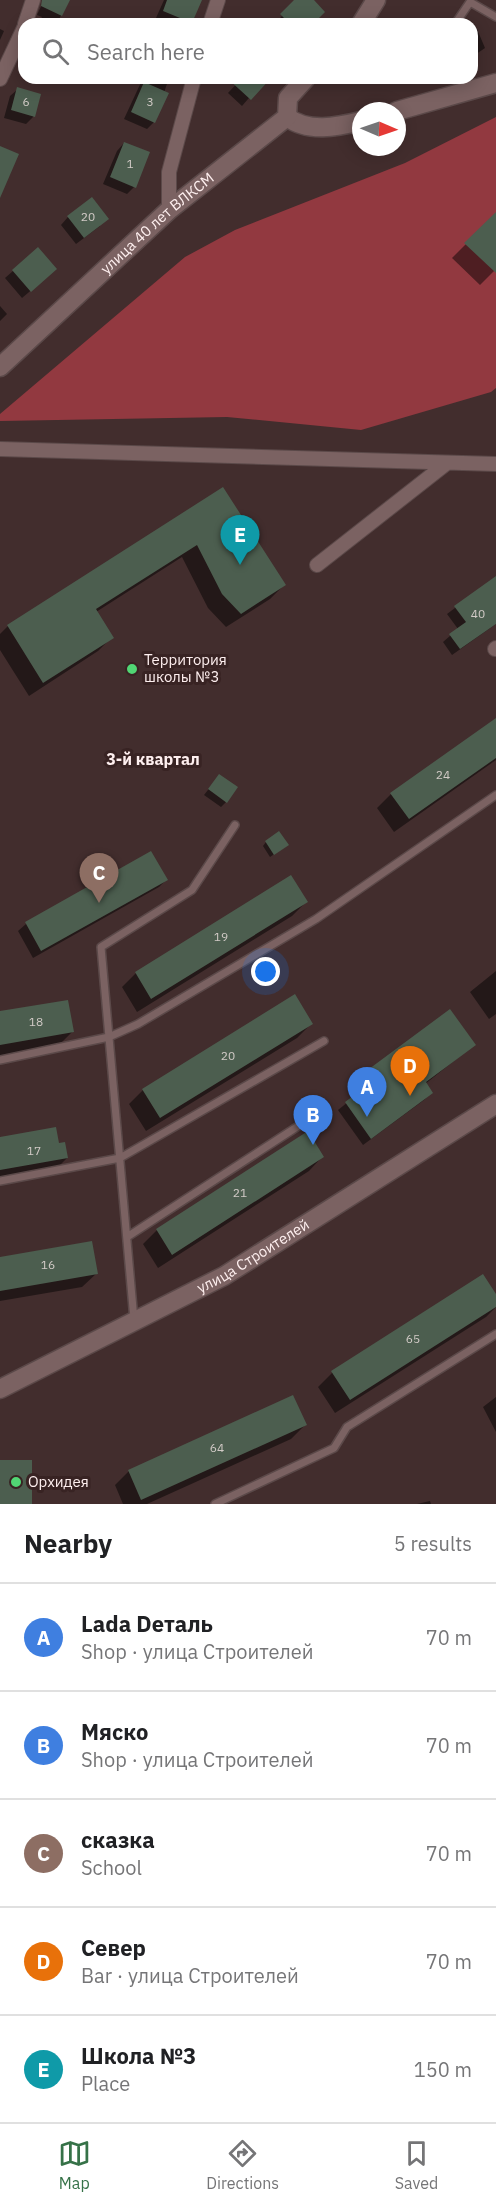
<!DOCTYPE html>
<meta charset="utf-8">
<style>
body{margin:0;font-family:"IBM Plex Sans",sans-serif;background:#f6f6f6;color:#202124}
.compass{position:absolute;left:352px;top:102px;width:54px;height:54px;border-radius:50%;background:#fff;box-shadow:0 3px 15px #0003;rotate:92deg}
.you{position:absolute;left:266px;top:972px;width:21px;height:21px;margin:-15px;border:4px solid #fff;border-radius:50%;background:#1a73e8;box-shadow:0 0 0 9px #1a73e833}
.badge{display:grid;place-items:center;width:39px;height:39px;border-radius:50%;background:#367248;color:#fff;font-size:20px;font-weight:700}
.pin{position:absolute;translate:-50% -50px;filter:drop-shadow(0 2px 3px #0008)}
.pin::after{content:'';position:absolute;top:32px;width:21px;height:18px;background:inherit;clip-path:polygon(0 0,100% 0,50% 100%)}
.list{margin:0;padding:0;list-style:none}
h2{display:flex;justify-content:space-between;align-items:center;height:78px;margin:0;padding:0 24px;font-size:26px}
h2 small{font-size:20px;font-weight:400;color:#757577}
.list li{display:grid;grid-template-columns:39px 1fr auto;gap:18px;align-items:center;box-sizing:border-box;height:108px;padding:0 24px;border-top:2px solid #e0e0e0}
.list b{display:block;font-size:22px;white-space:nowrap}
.list p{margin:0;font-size:20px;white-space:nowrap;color:#757577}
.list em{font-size:20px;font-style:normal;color:#757577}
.icon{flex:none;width:33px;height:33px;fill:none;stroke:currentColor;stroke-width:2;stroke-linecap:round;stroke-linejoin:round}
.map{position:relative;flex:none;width:496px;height:1504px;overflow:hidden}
.search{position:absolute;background:#fff;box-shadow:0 3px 15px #0003;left:18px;right:18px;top:18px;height:66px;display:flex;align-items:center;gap:15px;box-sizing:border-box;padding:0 21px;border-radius:18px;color:#757577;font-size:22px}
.sheet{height:618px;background:#fff}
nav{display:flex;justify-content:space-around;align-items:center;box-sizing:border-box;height:84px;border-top:2px solid #e0e0e0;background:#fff;font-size:16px;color:#757577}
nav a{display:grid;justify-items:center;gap:3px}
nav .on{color:#367248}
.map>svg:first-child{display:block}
</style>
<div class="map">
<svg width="496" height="1504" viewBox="0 0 496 1504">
<rect width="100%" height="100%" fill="#422d2d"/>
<path fill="#923940" d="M496,117V388L491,392L361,430L227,417L0,421V414L185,257L235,230L405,163Z"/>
<path fill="#0007" d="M44,0H68L57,24H38L42,17L37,15Z
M164,0H200L192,24H163L164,21L156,18Z
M296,0H312L311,24H275Z
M0,29L4,31L0,40Z
M477,29L485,48L472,57V30Z
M143,78H169L154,122L147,129L124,119Z
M242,78H266L242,106L228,93Z
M18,89L39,95L33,117L26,124L4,118L10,96Z
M124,143L134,187L127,194L103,184L117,151Z
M496,214V269L480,285L452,258Z
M68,217L100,226L76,244L61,225Z
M38,249L48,276L22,298L5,278Z
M0,306L7,314L0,321Z
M223,489L284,585L270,599L226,627L208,608L182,557L96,612L112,637L98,651L29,696L0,650V634L8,626Z
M496,577V624L452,655L443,642L458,629L447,614Z
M496,720V760L394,832L377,808L391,794Z
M219,776L226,802L221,807L204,795Z
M266,842L283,848L270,857L263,846Z
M151,853L166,880L159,887L33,958L18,931L26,924Z
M288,879L306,902L292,916L137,1012L122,987L136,973Z
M496,971V1014L489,1019L470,992Z
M449,1011L474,1045L425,1084L431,1093L424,1100L363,1145L338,1110L368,1086L362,1078L370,1070Z
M0,1013L72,1032L58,1046L0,1056Z
M311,1024L297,1038L146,1131L129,1104L143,1090Z
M0,1138L58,1145L67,1158L53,1172L0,1181Z
M322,1157L309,1171L158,1268L143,1244L157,1230Z
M0,1258L97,1273L82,1287L0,1301Z
M483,1276L496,1297V1307L486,1317L335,1413L318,1387L332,1373Z
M496,1397V1432L483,1407Z
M305,1425L291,1439L147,1504H123L115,1485L129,1471Z
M430,1501L431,1504H417Z"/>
<path fill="#4c5e4f" d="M42,0H70L62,16L41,6Z
M167,0H202L192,23L163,11Z
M294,0H314L325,12L313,24H290L280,14Z
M227,78H271L251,100Z
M144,82L169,93L155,123L131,112Z
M17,87L41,94L35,117L11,110Z
M124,142L150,152L136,188L110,177Z
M0,146L19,154L0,198Z
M92,197L109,219L84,238L67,216Z
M496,212V273L464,243Z
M38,247L57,269L31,292L12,270Z
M223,487L286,585L241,614L222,594L197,545L96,609L114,638L43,683L7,625Z
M496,576V624L460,649L449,634L466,622L454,606Z
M496,718V758L409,819L390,793Z
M219,774L238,787L227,803L208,789Z
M279,831L289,845L274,855L265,841Z
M151,851L168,880L41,951L25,922Z
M291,875L308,902L151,999L135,972Z
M295,994L313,1024L160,1118L142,1089Z
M68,1000L74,1032L0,1045V1011Z
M450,1009L476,1045L426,1082L433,1093L371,1139L345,1102L376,1079L369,1069Z
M56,1127L59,1143L65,1142L68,1158L0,1170V1137Z
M308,1131L324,1157L172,1255L156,1229Z
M92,1241L98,1274L0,1291V1257Z
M483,1274L496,1294V1307L350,1400L331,1371Z
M293,1395L307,1425L141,1500L128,1470Z
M0,1460H32V1504H0Z"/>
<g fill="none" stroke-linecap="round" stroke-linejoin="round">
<g stroke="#5b4949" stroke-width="10">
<path id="service" d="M455,24L470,2L496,17
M0,1060L109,1037L138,1024L316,919L496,795
M0,1181L120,1158L324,1041
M127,1237L303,1123
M134,1320L101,947L192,890L235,825
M215,1504L334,1448L347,1427L496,1334"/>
</g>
<g stroke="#5b4949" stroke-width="16">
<path id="minor" d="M25,24L33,0
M210,24L218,0
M0,79L24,28
M169,210V172L194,78
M0,449L496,464
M317,565L447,463
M495,649L496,648"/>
</g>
<g stroke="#5b4949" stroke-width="21">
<g id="tertiary">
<path d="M361,24L376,0"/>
<path d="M397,111L496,83"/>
<path d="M287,117C308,133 337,127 361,121"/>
<path id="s1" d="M0,367L169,210L287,117L288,98L306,78"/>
<path id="s2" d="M0,1389L224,1276L496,1104"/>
</g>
</g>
<use href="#service" stroke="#7b6262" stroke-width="7"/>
<use href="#minor" stroke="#7b6262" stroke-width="14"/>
<use href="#tertiary" stroke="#7b6262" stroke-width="18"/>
</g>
<g fill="#51d674" stroke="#382323" stroke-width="2">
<circle cx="132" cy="669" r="6"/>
<circle cx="16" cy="1482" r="6"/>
</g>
<g text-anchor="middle" stroke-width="6" stroke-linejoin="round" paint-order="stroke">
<g font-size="12" fill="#d2cbc7">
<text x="26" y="106">6</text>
<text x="150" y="106">3</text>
<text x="130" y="168">1</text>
<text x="88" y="221">20</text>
<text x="478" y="618">40</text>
<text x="443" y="779">24</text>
<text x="221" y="941">19</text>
<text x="36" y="1026">18</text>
<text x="228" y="1060">20</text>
<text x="34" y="1155">17</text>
<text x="240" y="1197">21</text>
<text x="48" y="1269">16</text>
<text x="413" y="1343">65</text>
<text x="217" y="1452">64</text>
</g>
<g font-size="15" fill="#feefef" stroke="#382323">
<text dy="5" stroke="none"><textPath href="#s1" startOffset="213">улица 40 лет ВЛКСМ</textPath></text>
<text dy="5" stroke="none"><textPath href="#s2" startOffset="286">улица Строителей</textPath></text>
</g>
<g font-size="15" fill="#feefef" stroke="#382323" text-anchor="start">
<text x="144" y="665">Территория<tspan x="144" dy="17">школы №3</tspan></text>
<text x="28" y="1487">Орхидея</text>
</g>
<g font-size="16" font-weight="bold" fill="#feefef" stroke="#382323">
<text x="153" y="765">3-й квартал</text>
</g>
</g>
</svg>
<svg class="compass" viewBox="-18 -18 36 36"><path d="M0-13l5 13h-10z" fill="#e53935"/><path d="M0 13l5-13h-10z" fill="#757577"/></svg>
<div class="you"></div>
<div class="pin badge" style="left:367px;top:1117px;background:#3f7fe0">A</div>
<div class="pin badge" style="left:313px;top:1145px;background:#3f7fe0">B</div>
<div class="pin badge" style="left:99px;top:903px;background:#8d6e63">C</div>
<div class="pin badge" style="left:410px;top:1096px;background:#e8710a">D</div>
<div class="pin badge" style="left:240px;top:565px;background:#0f9aa8">E</div>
<div class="search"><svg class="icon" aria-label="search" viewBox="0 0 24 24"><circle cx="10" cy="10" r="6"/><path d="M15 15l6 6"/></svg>Search here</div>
</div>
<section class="sheet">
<h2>Nearby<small>5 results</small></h2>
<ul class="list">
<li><span class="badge" style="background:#3f7fe0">A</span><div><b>Lada Dеталь</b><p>Shop · улица Строителей</p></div><em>70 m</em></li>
<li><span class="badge" style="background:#3f7fe0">B</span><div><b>Мяско</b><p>Shop · улица Строителей</p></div><em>70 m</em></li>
<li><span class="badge" style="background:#8d6e63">C</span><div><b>сказка</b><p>School</p></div><em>70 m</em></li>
<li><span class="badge" style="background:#e8710a">D</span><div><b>Север</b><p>Bar · улица Строителей</p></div><em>70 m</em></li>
<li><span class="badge" style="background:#0f9aa8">E</span><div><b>Школа №3</b><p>Place</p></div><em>150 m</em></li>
</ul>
</section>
<nav>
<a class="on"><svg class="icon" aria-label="map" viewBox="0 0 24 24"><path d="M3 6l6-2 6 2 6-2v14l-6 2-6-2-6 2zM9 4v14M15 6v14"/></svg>Map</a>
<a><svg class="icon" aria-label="directions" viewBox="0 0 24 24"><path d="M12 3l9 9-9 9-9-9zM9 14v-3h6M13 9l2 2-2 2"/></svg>Directions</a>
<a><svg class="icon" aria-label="saved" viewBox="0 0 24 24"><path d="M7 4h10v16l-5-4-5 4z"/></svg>Saved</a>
</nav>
